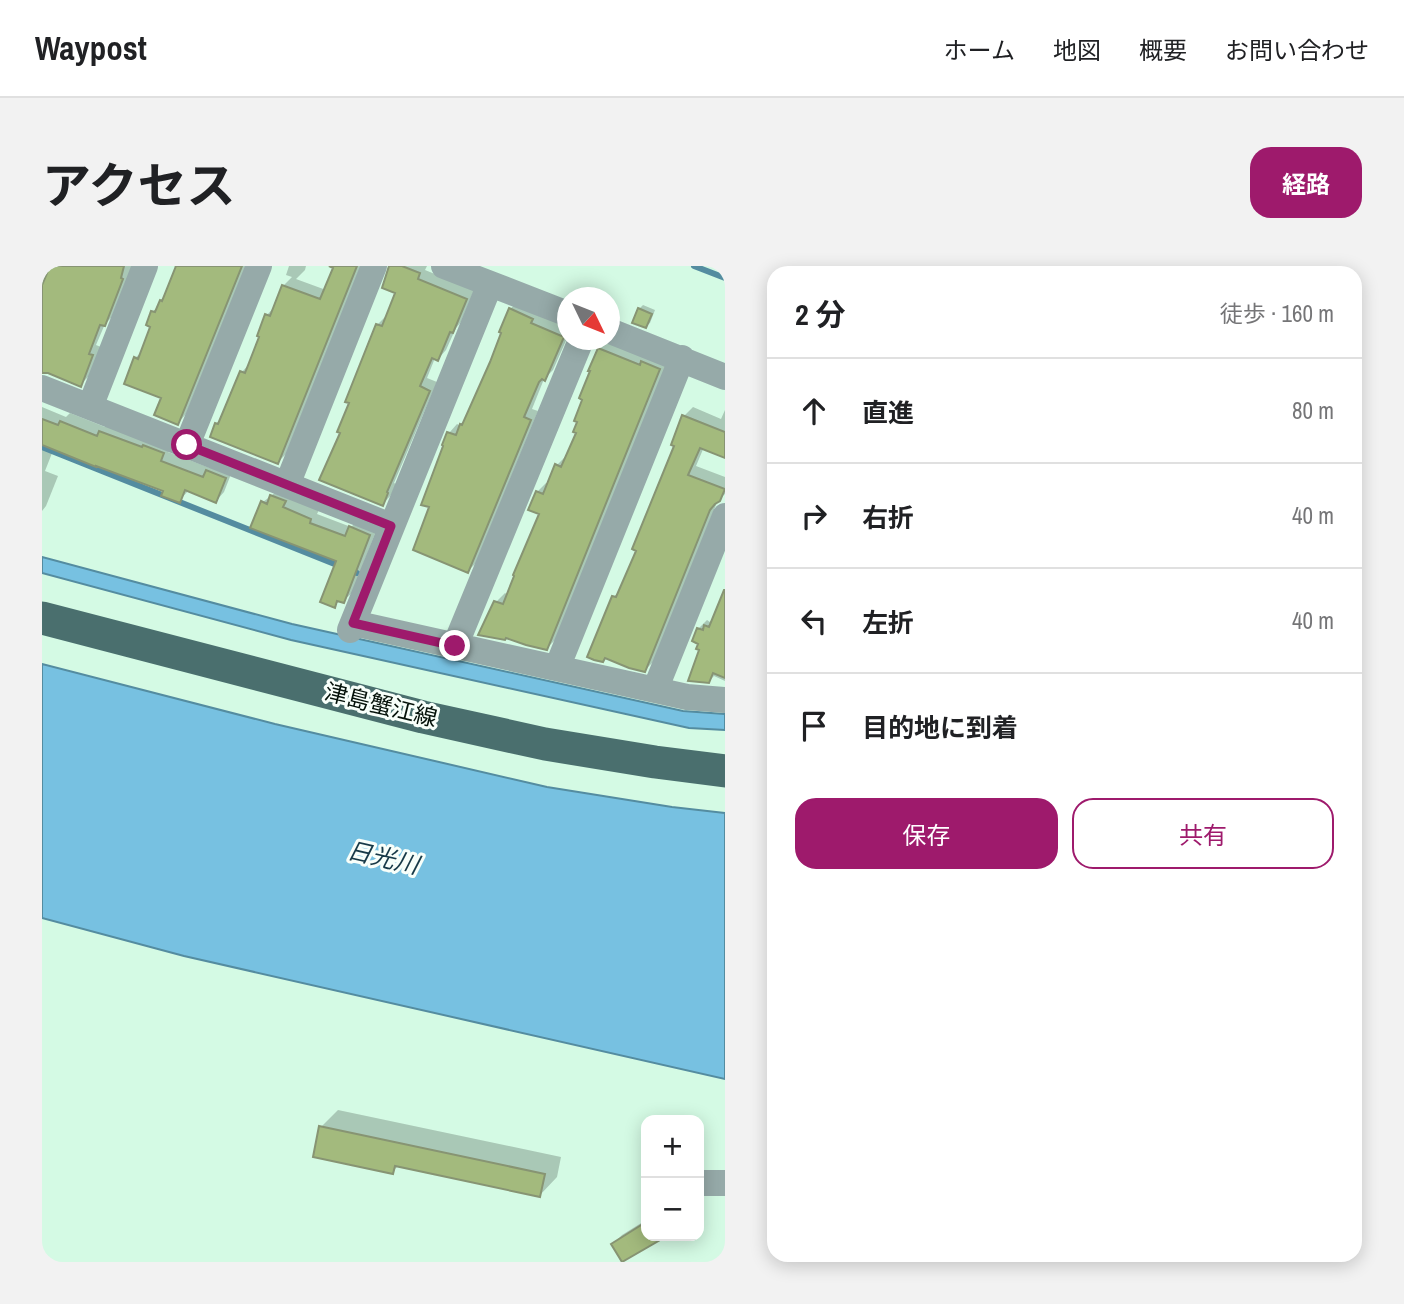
<!DOCTYPE html>
<html lang="ja">
<meta charset="utf-8">
<style>
body{margin:0;font-family:"Archivo Narrow","Noto Sans JP",sans-serif;background:#f2f2f2;color:#202124}
.controls{position:absolute;right:21px;bottom:21px;display:grid;overflow:hidden;border-radius:14px;box-shadow:0 4px 18px #0003}
.controls button{width:63px;height:63px;display:grid;place-items:center;padding:0;border:0;border-bottom:2px solid #e0e0e0;background:#fff;color:#202124;font:35px sans-serif}
.compass{position:absolute;left:515px;top:21px;width:63px;height:63px;border-radius:50%;background:#fff;box-shadow:0 4px 18px #0003;rotate:133deg}
.stop{position:absolute;width:21px;height:21px;margin:-16px;border:5px solid #9e1a6c;border-radius:50%;background:#fff}
.stop.end{background:#9e1a6c;border-color:#fff;box-shadow:0 2px 7px #0008}
.list{margin:0;padding:0;list-style:none}
h2{display:flex;justify-content:space-between;align-items:center;height:91px;margin:0;padding:0 28px;font-size:30px}
h2 small{font-size:23px;font-weight:400;color:#757577}
.list li{display:grid;grid-template-columns:46px 1fr auto;gap:21px;align-items:center;box-sizing:border-box;height:105px;padding:0 28px;border-top:2px solid #e0e0e0}
.list b{display:block;font-size:26px;white-space:nowrap}
.list em{font-size:23px;font-style:normal;color:#757577}
.actions{display:flex;gap:14px;padding:21px 28px}
.actions a{flex:1;padding:16px 0;border:2px solid #9e1a6c;border-radius:21px;text-align:center;font-size:24px;color:#9e1a6c}
.actions .main{background:#9e1a6c;color:#fff}
.icon{flex:none;width:38px;height:38px;fill:none;stroke:currentColor;stroke-width:2;stroke-linecap:round;stroke-linejoin:round}
.map{position:relative;flex:none;width:683px;height:996px;overflow:hidden;border-radius:21px}
header{display:flex;align-items:center;gap:42px;box-sizing:border-box;height:98px;padding:0 35px;background:#fff;border-bottom:2px solid #e0e0e0}
header strong{font-size:33px}
nav{display:flex;gap:38px;margin-inline-start:auto;font-size:24px}
.intro{display:flex;align-items:center;justify-content:space-between;box-sizing:border-box;height:168px;padding:0 42px}
h1{margin:0;font-size:49px}
.button{padding:18px 32px;border-radius:21px;background:#9e1a6c;color:#fff;font-size:24px;font-weight:700}
main{display:flex;gap:42px;padding:0 42px}
aside{flex:1;background:#fff;border-radius:21px;box-shadow:0 4px 18px #0003}
.map>svg:first-child{display:block}
</style>
<header>
<strong>Waypost</strong>
<nav><a>ホーム</a><a>地図</a><a>概要</a><a>お問い合わせ</a></nav>
</header>
<div class="intro"><h1>アクセス</h1><a class="button">経路</a></div>
<main>
<div class="map">
<svg width="683" height="996" viewBox="0 0 683 996">
<rect width="100%" height="100%" fill="#d4fae4"/>
<path fill="#77c1e1" stroke="#548ca0" stroke-width="2" d="M0,291L250,358L641,445L683,448V464L647,462L249,374L0,307Z
M0,398L233,458L505,521L630,541L683,547V813L142,690L0,652Z"/>
<path fill="#0003" d="M3,0H90L71,50L63,58L54,79L59,81L47,110L39,118L0,105V24L9,2Z
M132,0H204L144,148L136,157L121,131L93,92L101,85L110,60L111,46L123,32L135,2Z
M247,0H264L263,4L254,13L284,24L293,0H319L244,188L236,196L175,158L181,153L200,106L208,97L225,49L234,39L241,20L250,11L244,9Z
M349,0H385L383,4L432,24L419,56L414,62L404,84L396,93L393,92L385,112L395,116L352,217L354,218L349,229L341,238L300,166L335,59L344,50L355,26Z
M477,35L526,61V70L511,104L502,113L490,143L496,145L434,297L426,305L389,240L407,167L415,158L419,160L424,155L449,96L468,43Z
M601,39L613,44L608,57L604,60L597,43Z
M566,74L626,95L514,373L505,382L454,336L463,327L466,329L499,247L488,243L495,226L504,217L507,218L515,199L523,191H525L536,166L549,104L558,83Z
M0,141L24,151L28,147L63,161L67,158L129,179L126,186L168,202L191,203L182,226L174,235L147,224L137,235L123,224L12,182L3,205L16,210L4,240L0,245Z
M651,141L679,153L683,144V190L662,181L654,200L683,211V228L676,234L612,395L603,404L572,331L580,323L635,179L642,150Z
M239,222L277,244L275,248L309,261L318,253L336,260L310,327L301,335L298,334L292,340L296,294L221,236Z
M683,324V415L672,410L667,415L656,363L665,354L668,356L673,351Z
M296,844L519,891L515,911L498,929L357,899L350,906L279,861Z
M604,954V970H622L582,995L571,978L580,969Z"/>
<g fill="none" stroke-linecap="round" stroke-linejoin="round">
<path stroke="#548ca0" stroke-width="6" d="M652,0L683,12
M0,181L315,307"/>
</g>
<path fill="#a3ba7d" stroke="#879473" stroke-width="2" d="M8,0H82L79,12L81,13L63,60L58,59L47,88L51,89L39,121L6,107H0V19Z
M134,0H200L136,159L112,149L119,132L82,118L92,91L96,93L108,61L104,59L109,45L113,46L118,34L120,35Z
M287,0H315L236,198L168,171L173,157L176,158L198,105L203,107L217,71L215,70L223,48L228,50L240,19L278,33L291,2Z
M347,0H360L378,7L376,13L425,33L411,67L408,66L396,95L390,92L378,120L388,125L345,226L346,227L341,240L277,214L298,167L295,166L307,137L303,136L334,58L340,60L353,27L340,22Z
M467,42L491,53L489,57L522,71L503,115L500,113L497,116L482,151L489,154L426,307L371,284L387,241L379,239L401,180L400,179L405,166L414,169L418,158L420,159L448,96L459,67L457,66Z
M596,42L610,48L604,62L590,57Z
M556,82L598,99L599,95L618,103L505,384L484,379L464,372L463,374L436,369L452,335L461,338L472,310L471,309L497,248L486,244L494,225L501,228L513,198L519,201L534,167L531,166L535,156L532,155L540,134L537,132L548,105H546Z
M640,149L683,166V192L658,182L646,209L683,223L678,235L673,238L668,244L603,406L587,402L563,392L561,396L552,394L545,391L570,330L574,331L594,285L590,283L632,180L629,179Z
M0,153L16,159L18,155L55,170L57,165L100,181L101,179L122,187L119,195L161,211L164,204L184,212L174,237L143,224L138,237L119,230L121,225L54,200V201L0,179Z
M228,229L244,235L241,241L269,253L268,257L303,270L307,260L328,269L302,337L295,335L293,342L278,336L294,295L208,262L219,235L225,238Z
M682,324H683V412L671,407L667,417L646,415L657,384L654,383L656,378L650,375L655,362L661,364L662,359L667,361Z
M277,860L503,908L498,931L353,900L351,908L271,891Z
M604,956V970H625L580,996L569,978Z"/>
<g fill="none" stroke-linecap="round" stroke-linejoin="round">
<path stroke="#96aaa9" stroke-width="26" d="M402,0L526,48
M568,65L683,111
M0,122L349,260
M48,141L103,0
M145,179L217,0
M245,219L332,0
M311,357L645,431L683,434
M308,364L448,18
M413,380L539,74
M515,402L640,92
M613,424L683,250
M657,917H683"/>
<path stroke="#4a6f6e" stroke-width="33" d="M0,352L381,451L503,478L613,496L683,505"/>
</g>
<g fill="none" stroke-linecap="round" stroke-linejoin="round">
<path stroke="#9e1a6c" stroke-width="9" d="M145,179L349,260L311,357L413,380"/>
</g>
<g text-anchor="middle" stroke-width="6" stroke-linejoin="round" paint-order="stroke">
<g font-size="23" fill="#041109" stroke="#f8fffa">
<text transform="translate(339 439) rotate(14)" y="8">津島蟹江線</text>
</g>
<g font-size="24" font-style="italic" fill="#163947" stroke="#f8fffa">
<text transform="translate(341 592) rotate(13)" y="8">日光川</text>
</g>
</g>
</svg>
<div class="controls">
<button>+</button>
<button>−</button>
</div>
<svg class="compass" viewBox="-18 -18 36 36"><path d="M0-13l5 13h-10z" fill="#e53935"/><path d="M0 13l5-13h-10z" fill="#757577"/></svg>
<div class="stop" style="left:145px;top:179px"></div>
<div class="stop end" style="left:413px;top:380px"></div>
</div>
<aside>
<h2>2 分<small>徒歩 · 160 m</small></h2>
<ul class="list">
<li><svg class="icon" aria-label="ahead" viewBox="0 0 24 24"><path d="M12 20V5M6 11l6-6 6 6"/></svg><div><b>直進</b></div><em>80 m</em></li>
<li><svg class="icon" aria-label="right" viewBox="0 0 24 24"><path d="M7 20v-9h11M14 6l5 5-5 5"/></svg><div><b>右折</b></div><em>40 m</em></li>
<li><svg class="icon" aria-label="left" viewBox="0 0 24 24"><path d="M17 20v-9H6M10 6l-5 5 5 5"/></svg><div><b>左折</b></div><em>40 m</em></li>
<li><svg class="icon" aria-label="arrive" viewBox="0 0 24 24"><path d="M6 21V4h12l-3 4 3 4H6"/></svg><div><b>目的地に到着</b></div></li>
</ul>
<div class="actions"><a class="main">保存</a><a>共有</a></div>
</aside>
</main>
